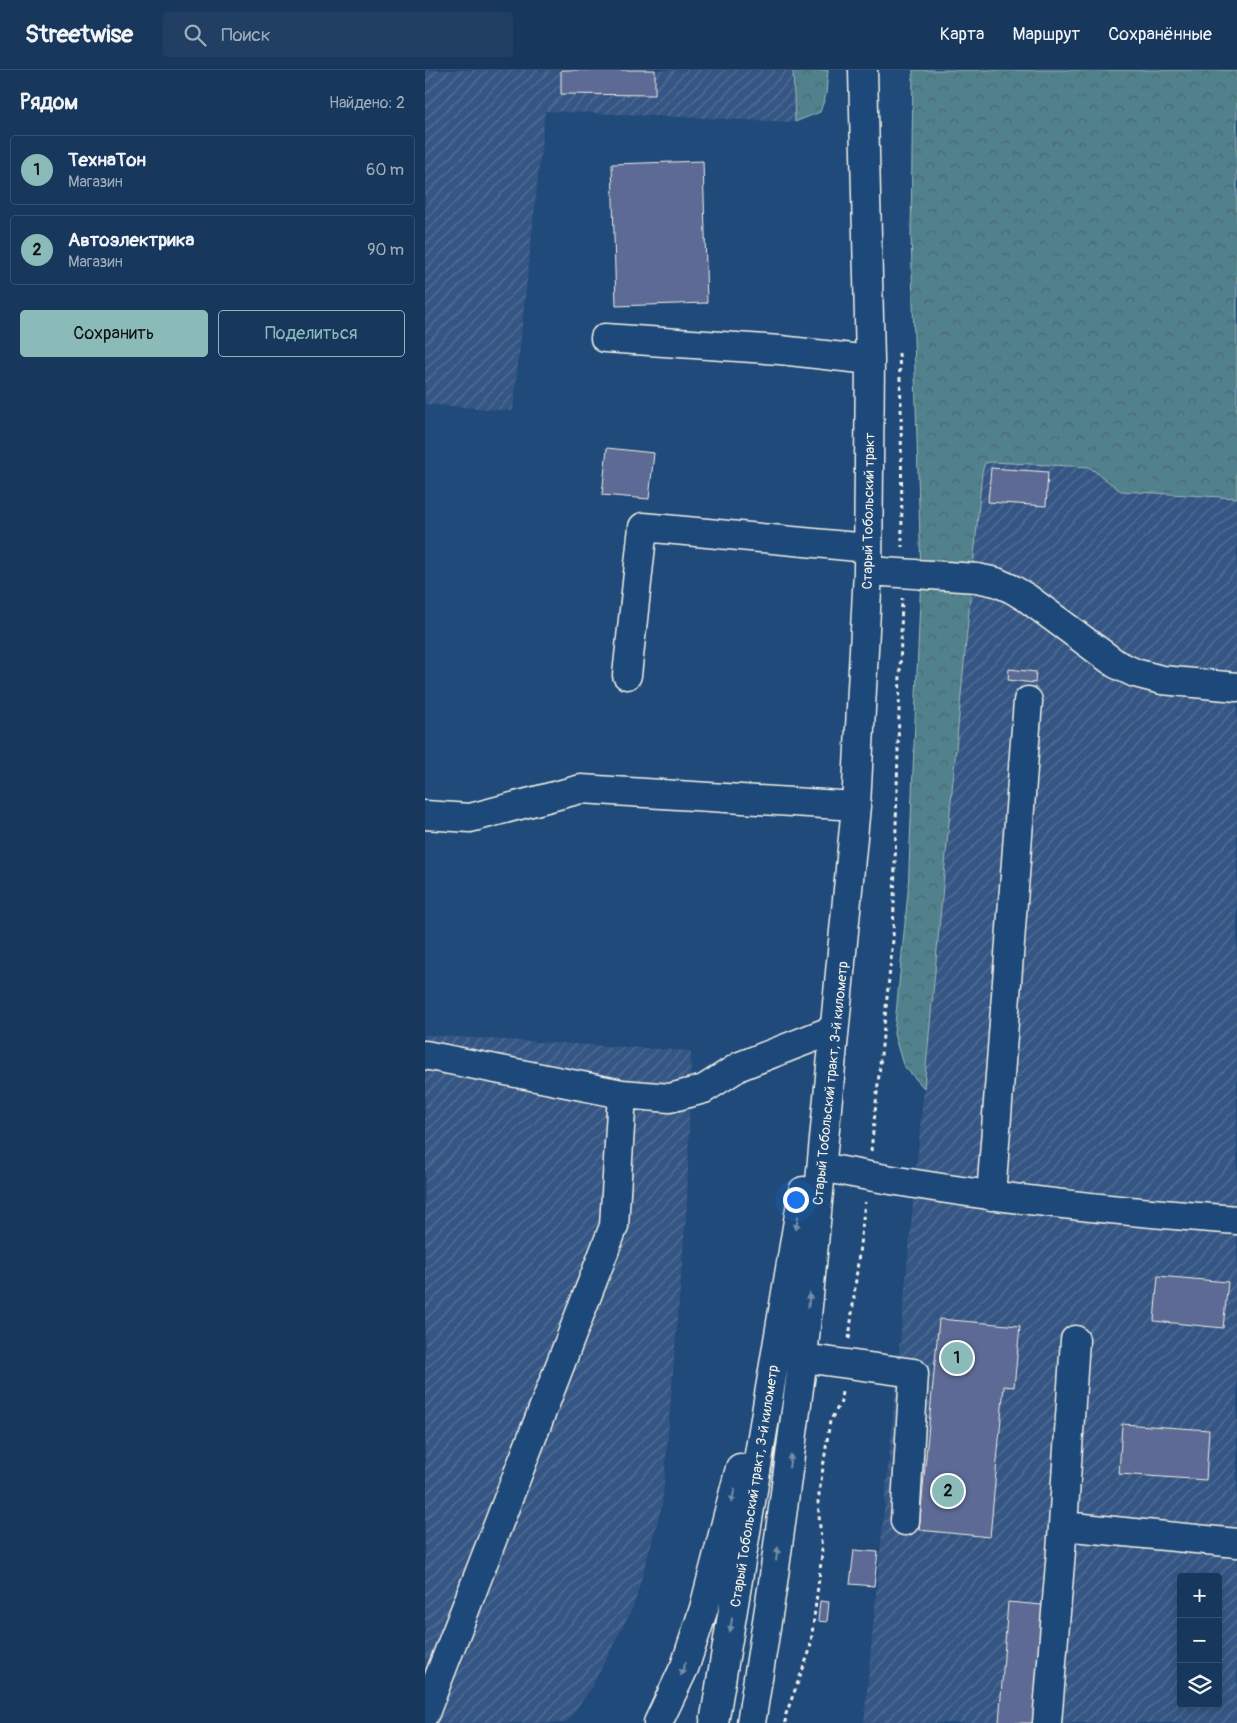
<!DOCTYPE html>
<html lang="ru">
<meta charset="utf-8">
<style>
body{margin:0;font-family:Pangolin,sans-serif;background:#203f62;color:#f1f3f6}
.controls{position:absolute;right:15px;bottom:15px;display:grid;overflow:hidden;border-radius:5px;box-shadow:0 2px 8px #0003}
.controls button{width:45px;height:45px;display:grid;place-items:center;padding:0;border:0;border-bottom:1px solid #365272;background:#17385c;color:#f1f3f6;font:25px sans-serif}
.you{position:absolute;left:370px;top:1129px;width:18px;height:18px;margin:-12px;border:4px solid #fff;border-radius:50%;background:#1a73e8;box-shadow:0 0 0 8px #1a73e833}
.badge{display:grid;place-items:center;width:32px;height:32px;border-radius:50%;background:#8bbbb9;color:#111;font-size:16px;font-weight:700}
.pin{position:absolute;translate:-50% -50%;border:2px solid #fff;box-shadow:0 1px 5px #0006}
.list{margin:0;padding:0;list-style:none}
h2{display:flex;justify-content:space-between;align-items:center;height:65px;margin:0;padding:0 20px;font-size:21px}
h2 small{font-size:16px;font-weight:400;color:#9eacbb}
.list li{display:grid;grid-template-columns:32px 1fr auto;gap:15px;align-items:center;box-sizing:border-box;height:70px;margin:0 10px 10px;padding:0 10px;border:1px solid #365272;border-radius:5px}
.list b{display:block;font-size:19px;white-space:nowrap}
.list p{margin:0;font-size:16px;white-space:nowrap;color:#9eacbb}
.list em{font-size:16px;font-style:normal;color:#9eacbb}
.actions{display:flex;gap:10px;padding:15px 20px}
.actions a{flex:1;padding:11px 0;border:1px solid #8bbbb9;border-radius:5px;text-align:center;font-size:18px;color:#8bbbb9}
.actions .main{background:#8bbbb9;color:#111}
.icon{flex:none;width:28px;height:28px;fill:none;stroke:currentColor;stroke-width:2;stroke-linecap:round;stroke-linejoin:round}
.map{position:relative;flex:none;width:812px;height:1653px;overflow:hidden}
header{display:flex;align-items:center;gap:30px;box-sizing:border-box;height:70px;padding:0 25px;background:#17385c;border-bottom:1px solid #365272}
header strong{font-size:24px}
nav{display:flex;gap:28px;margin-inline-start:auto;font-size:18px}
.search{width:350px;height:45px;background:#203f62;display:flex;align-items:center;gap:12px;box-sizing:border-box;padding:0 18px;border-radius:5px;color:#9eacbb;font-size:19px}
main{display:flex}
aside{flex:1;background:#17385c}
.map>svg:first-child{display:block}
</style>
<header>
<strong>Streetwise</strong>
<div class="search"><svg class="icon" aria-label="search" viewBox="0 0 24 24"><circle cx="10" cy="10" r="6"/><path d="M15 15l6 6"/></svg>Поиск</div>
<nav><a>Карта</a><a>Маршрут</a><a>Сохранённые</a></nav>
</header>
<main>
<aside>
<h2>Рядом<small>Найдено: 2</small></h2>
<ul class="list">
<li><span class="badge">1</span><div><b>ТехнаТон</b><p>Магазин</p></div><em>60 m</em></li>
<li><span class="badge">2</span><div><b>Автоэлектрика</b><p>Магазин</p></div><em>90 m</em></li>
</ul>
<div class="actions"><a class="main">Сохранить</a><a>Поделиться</a></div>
</aside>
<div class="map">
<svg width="812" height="1653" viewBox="0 0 812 1653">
<defs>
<pattern id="industrial-furrows" width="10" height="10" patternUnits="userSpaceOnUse" patternTransform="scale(1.25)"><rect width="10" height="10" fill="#365784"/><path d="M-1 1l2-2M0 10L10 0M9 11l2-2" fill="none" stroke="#547095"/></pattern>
<pattern id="forest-crowns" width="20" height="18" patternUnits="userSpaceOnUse" patternTransform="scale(1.25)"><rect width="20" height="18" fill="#51818c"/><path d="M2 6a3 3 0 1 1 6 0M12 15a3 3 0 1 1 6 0" fill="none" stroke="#4d676c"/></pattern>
</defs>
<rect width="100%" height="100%" fill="#1f4a7a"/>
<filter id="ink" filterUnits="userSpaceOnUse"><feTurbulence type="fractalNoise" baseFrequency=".02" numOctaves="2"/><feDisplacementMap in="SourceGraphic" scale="10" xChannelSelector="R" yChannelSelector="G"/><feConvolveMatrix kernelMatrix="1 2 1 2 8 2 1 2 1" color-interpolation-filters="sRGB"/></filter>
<g filter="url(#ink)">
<path fill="url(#industrial-furrows)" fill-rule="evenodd" d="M0,0H368L370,52L120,41L88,341L0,334Z
M566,392L664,397L696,421L812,428V1653H439L557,402L560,393ZM756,1507H793V1634H756Z
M0,965L266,981L262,1133L237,1436L209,1535L166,1618L141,1653H0Z"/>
<path fill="url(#forest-crowns)" stroke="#a2b9ba" d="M368,0H403L401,25L395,42L370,52Z
M488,0H812V428L696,421L664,397L566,392L560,393L557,402L499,1018L478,995L469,964L483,822L496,505L486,166Z"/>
<path fill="#5d6a95" stroke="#f4f1e8" d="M136,0H230V25L136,24Z
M278,91L282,233L191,236L187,94Z
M182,378L229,383L224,429L177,425Z
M566,398L623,402L621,436L563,432Z
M584,599L611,602L610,613L583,610Z
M733,1206L803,1212L798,1258L729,1251Z
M514,1249L595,1256L589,1317L579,1316L565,1467L494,1460Z
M697,1354L784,1360L781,1410L694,1404Z
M429,1480L453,1482L449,1516L425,1514Z
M395,1531L404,1532L402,1552L393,1551Z
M583,1532L617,1535L609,1653H574Z"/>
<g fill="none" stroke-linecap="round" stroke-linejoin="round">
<g stroke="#f4f1e8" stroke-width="31">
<path id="minor" d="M180,268L355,280L445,290
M443,501L552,508L571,512L587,519L602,528L691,594L710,603L737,610L812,617
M202,605L218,457L443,478
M0,745L45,748L156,719L431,736
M0,985L197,1024L245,1028L279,1019L315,996L405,961
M397,1097C534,1125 673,1140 812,1150
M566,1126L603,631
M650,1270L638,1456L812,1473
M378,1288L489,1303L480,1451
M0,1643L189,1156L197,1024
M233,1653L260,1596L279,1538L315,1398
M289,1653L378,1121
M326,1653L348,1513L378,1288L431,736L443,501L445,290L438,0
M622,1653L638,1456"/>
</g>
<path stroke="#f4f1e8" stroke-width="3" stroke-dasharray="4 4" stroke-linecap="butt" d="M474,283L476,334L477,477
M446,1081L468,870L477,528
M424,1269L440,1132
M360,1653L361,1644L385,1580L397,1484L393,1431L405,1351L416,1332L417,1320"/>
<use href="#minor" stroke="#1f4a7a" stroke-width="28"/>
</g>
<defs><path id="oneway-solid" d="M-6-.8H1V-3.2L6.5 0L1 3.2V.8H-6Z" transform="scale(1.25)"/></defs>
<g fill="#748da6">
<use href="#oneway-solid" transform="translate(372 1153) rotate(99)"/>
<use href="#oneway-solid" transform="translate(384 1230) rotate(-85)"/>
<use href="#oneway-solid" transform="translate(365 1391) rotate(-82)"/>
<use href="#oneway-solid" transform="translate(308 1426) rotate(104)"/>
<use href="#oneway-solid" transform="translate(352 1484) rotate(-82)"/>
<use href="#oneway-solid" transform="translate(306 1555) rotate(99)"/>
<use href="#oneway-solid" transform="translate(258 1599) rotate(113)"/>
</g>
</g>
<g text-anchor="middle" stroke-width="5" stroke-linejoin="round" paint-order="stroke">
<g font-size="14" fill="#f4f1e8" stroke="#1f4a7a">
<text transform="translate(443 441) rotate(-89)" y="5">Старый Тобольский тракт</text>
<text transform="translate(405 1013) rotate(-84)" y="5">Старый Тобольский тракт, 3-й километр</text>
<text transform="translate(329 1416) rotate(-81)" y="5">Старый Тобольский тракт, 3-й километр</text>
</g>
</g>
</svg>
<div class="controls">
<button>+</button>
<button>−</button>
<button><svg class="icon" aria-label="layers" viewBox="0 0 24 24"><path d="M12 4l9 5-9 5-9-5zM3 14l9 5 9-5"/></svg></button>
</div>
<div class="you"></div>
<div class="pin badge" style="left:532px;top:1288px">1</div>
<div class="pin badge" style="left:523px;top:1421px">2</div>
</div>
</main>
